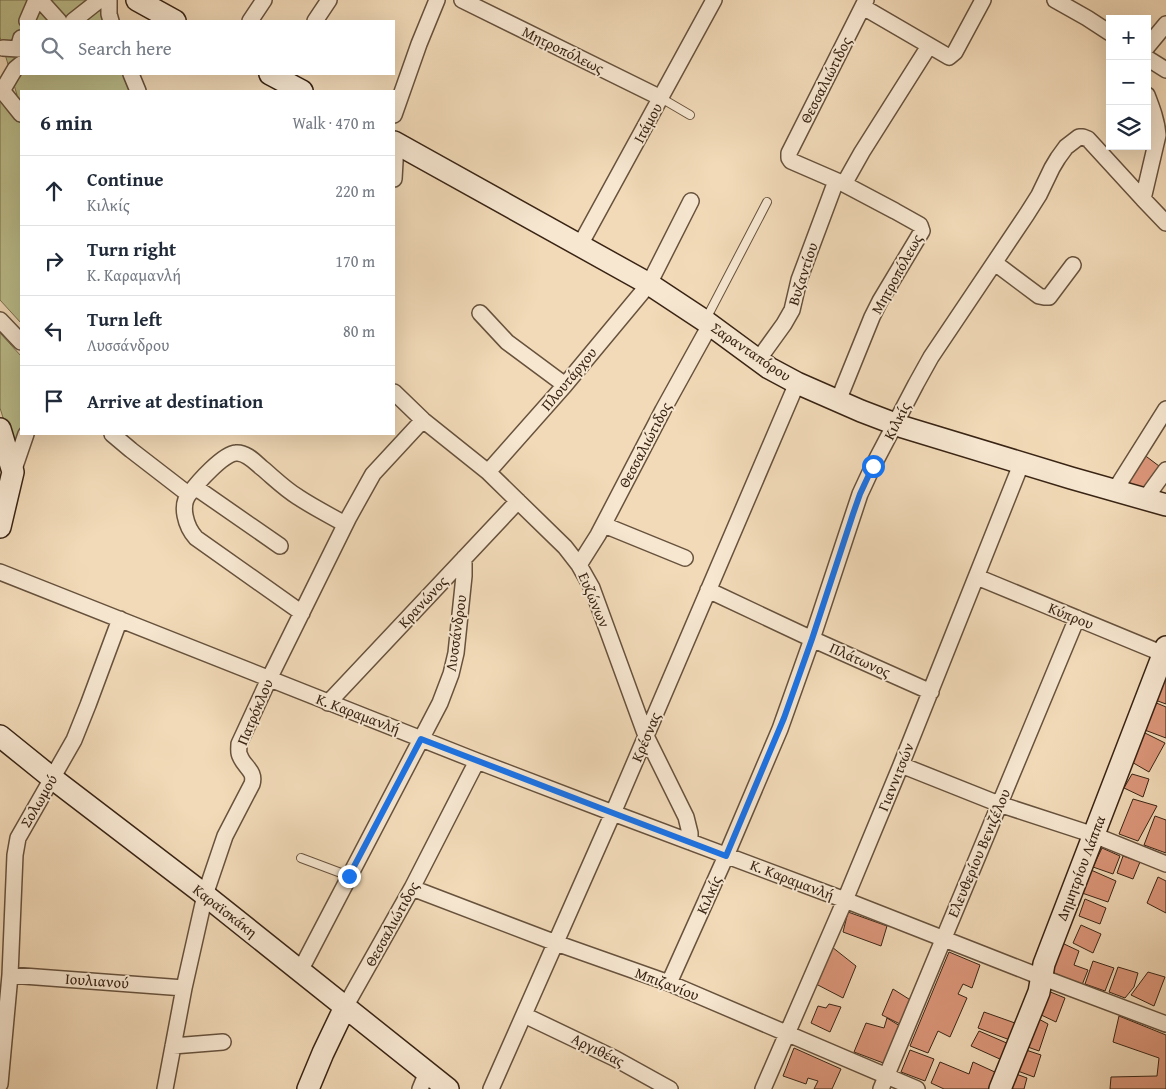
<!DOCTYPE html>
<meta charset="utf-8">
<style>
body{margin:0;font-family:"Gentium Book Plus",serif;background:#f6f6f7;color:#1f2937}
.controls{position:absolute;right:15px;top:15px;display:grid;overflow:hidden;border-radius:0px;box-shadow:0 5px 20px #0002}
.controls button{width:45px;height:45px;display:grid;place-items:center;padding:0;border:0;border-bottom:1px solid #e0e1e3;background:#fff;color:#1f2937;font:25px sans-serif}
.stop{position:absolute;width:15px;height:15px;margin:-11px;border:4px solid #1a73e8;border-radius:50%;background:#fff}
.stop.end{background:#1a73e8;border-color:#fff;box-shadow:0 1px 5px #0008}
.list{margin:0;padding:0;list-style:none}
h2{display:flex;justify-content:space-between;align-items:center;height:65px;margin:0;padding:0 20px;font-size:21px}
h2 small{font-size:16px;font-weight:400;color:#747a83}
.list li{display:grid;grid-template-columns:32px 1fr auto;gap:15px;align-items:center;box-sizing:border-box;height:70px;padding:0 20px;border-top:1px solid #e0e1e3}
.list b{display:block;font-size:19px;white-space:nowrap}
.list p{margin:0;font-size:16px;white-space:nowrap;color:#747a83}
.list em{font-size:16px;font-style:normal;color:#747a83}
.icon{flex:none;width:28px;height:28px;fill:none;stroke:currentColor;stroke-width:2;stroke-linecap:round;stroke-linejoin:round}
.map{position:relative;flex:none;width:1166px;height:1089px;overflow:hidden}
.search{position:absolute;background:#fff;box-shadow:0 5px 20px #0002;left:20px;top:20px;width:375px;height:55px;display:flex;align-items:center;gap:12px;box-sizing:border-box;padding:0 18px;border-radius:0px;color:#747a83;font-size:19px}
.panel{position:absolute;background:#fff;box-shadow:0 5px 20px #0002;left:20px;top:90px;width:375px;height:345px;border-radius:0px}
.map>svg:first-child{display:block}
</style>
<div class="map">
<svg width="1166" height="1089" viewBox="0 0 1166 1089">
<rect width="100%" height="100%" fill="#f2dab8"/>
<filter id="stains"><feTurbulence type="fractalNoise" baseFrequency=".004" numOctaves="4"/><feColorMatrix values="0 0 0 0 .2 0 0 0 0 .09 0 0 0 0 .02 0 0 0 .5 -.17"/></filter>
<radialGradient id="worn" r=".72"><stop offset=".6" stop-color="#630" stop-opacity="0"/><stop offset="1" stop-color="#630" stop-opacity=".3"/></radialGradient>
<path fill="#bdbf8d" stroke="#7b7250" d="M0,0H96L104,21H21V74H124L130,91H21V323L0,300V101L17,95L0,37Z
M0,333L21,356V434L16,440L12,442L10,440L0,408Z"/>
<path fill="#dd977b" stroke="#392414" d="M1143,454L1163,469L1144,492L1127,485Z
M1166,670V704L1155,700Z
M1154,702L1166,707V738L1142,729Z
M1141,731L1165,743L1149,772L1130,761Z
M1132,774L1149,779L1143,797L1124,788Z
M1133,799L1157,806L1138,841L1119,834Z
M1155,816L1166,820V853L1144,845Z
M1102,848L1120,856L1113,874L1093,867Z
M1123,856L1140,862L1133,879L1117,873Z
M1091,870L1116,881L1108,902L1082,893Z
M1158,877L1166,881V913L1147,903Z
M1085,899L1106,908L1100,924L1079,916Z
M848,912L887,926L881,946L843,932Z
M1081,925L1101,934L1093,953L1073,943Z
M1062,943L1079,951L1074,965L1088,970L1082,985L1052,972Z
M832,947L856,966L843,998L816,984Z
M949,952L980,965L972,988L963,984L958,994L967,998L950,1037L938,1031L928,1053L910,1046Z
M1093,961L1114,968L1105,991L1085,984Z
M1118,967L1138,973L1134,987L1125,998L1109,992Z
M1148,972L1165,977L1154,1006L1131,995Z
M893,989L912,1001L902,1025L882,1015Z
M1048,991L1065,998L1056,1022L1037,1013Z
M829,1004L841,1007L830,1032L811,1023L818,1006L826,1008Z
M984,1012L1015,1023L1010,1040L978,1028Z
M1119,1016L1166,1035V1089H1110L1111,1077L1157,1076L1159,1058L1113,1042Z
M1035,1017L1048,1024L1039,1051L1025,1046Z
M887,1018L900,1026L886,1064L854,1052L866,1023L884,1028Z
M979,1031L1009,1044L1002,1060L971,1046Z
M794,1048L841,1069L832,1089H814L818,1081L808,1078L806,1084L783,1076Z
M1023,1049L1041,1055L1034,1077L1015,1070Z
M910,1050L934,1059L925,1081L901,1072Z
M940,1062L969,1074L973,1062L997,1073L991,1089H944L931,1083Z
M1016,1074L1027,1078L1024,1089H1014L1009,1087Z"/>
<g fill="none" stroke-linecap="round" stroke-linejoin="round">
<g stroke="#67523d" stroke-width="10">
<path id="lane" d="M661,98L690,115
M706,319L767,202
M301,858L349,876"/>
</g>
<g stroke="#67523d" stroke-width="18">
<path id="street" d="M39,0L41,1L59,21
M109,0V14L111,21
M462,0L661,98
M1055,0L1087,18L1110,33
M863,7L949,57L955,52L983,0
M27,21L36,0
M73,21L97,2
M250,21L264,0
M315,21L329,0
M1147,47L1166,24
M3,48L18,49L21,38
M1147,58L1166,70
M131,74L138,91
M0,88L21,114
M2,91L15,69L21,64
M1147,95C1152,108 1157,121 1158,135L1143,199L1166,223
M394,115L419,44L437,0
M394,179L396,144
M844,184L862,152L929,46
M580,245L714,0
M995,263L1039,296L1044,297H1049L1073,265
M480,313L507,342L565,385
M0,320L21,342
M758,360L784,324L792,310L799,280L836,181
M394,392L423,420L488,472L565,547L579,565L592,588L646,736L686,817L690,833V842
M838,401L872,317L880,301L922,231L920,225L895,211L844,184L791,161L789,158V153L866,0
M112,434L131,450L188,494
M13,472L26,434
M488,472L565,385L649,284L691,201
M195,487L280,546
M1115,490L1166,409
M1145,499L1166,470
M604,525L685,558
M579,565L598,535L663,410L710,325
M0,572L477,761L613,813L845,900L1041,977L1166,1024
M977,577L1166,655
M708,590L812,639L931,692
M302,613L196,538C186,527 179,505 190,493C198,482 223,454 236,453C246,452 255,462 262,468C274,478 285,489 298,497C313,507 329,515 345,524
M328,703L518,501
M901,765L999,804L1094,835L1166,864
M412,888L556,943L669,983L917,1089
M300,971L440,703L451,674L456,653L464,576V558
M10,975L184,988
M669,983L726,856L780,729L812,639L860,494L873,466L916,384L931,357L1027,214L1039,195L1052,168L1058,158L1066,147L1079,137H1083L1088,139L1143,199
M345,1007L412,888L477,761
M524,1015L614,1058L670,1089
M173,1046L223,1042
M0,1084L10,975L15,855L18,838L74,740L88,705L120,619
M165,1089L184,988L205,895L225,836L252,784C256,771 244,767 240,756C238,753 239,748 239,744L269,679L349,517L373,474L423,420
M420,1089L427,1072
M491,1089L613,813L797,383
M763,1089L845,900L901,765L1022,462
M881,1089L1077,618"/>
</g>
<g stroke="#392414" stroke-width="24">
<path id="secondary" d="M137,0L175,21
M270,74L302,91
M394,142L649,284L705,321L769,368L797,383L861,411L903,427L1071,478L1166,505
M0,429L13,472L0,527
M0,736L52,778L205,895L448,1089
M308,1089L323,1053L345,1007
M1000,1089L1039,992L1044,964L1166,647"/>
</g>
<use href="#lane" stroke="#f7e7d1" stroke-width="8"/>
<use href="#street" stroke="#f7e7d1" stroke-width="15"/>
<use href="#secondary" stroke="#f7e7d1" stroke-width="21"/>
</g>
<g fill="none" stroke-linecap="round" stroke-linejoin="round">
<path stroke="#1a73e8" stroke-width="6" d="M349,876L421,739L613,813L726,856L784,718L812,639L853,514L860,494L873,466"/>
</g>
<g text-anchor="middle" stroke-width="4" stroke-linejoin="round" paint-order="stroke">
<g font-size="15" fill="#392414" stroke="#f7e7d1">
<text transform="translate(563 50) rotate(26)" y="5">Μητροπόλεως</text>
<text transform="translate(826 80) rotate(-63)" y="5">Θεσσαλιώτιδος</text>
<text transform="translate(648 123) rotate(-61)" y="5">Ιτάμου</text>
<text transform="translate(803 274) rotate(-72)" y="5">Βυζαντίου</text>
<text transform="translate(897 274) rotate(-61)" y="5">Μητροπόλεως</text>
<text transform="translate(751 352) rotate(34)" y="5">Σαρανταπόρου</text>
<text transform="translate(569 379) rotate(-50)" y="5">Πλουτάρχου</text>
<text transform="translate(897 421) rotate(-63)" y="5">Κιλκίς</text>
<text transform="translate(645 445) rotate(-62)" y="5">Θεσσαλιώτιδος</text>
<text transform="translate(594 600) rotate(67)" y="5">Ευζώνων</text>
<text transform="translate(423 602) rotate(-47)" y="5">Κρανώνος</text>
<text transform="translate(1071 616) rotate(22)" y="5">Κύπρου</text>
<text transform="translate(456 633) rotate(-82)" y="5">Λυσσάνδρου</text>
<text transform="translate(860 660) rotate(24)" y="5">Πλάτωνος</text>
<text transform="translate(255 712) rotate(-67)" y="5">Πατρόκλου</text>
<text transform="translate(358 714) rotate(21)" y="5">Κ. Καραμανλή</text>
<text transform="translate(646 737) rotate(-67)" y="5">Κρέσνας</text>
<text transform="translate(896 777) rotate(-68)" y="5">Γιαννιτσών</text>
<text transform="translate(39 801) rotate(-60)" y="5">Σολωμού</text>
<text transform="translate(979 853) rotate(-67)" y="5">Ελευθερίου Βενιζέλου</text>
<text transform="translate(1081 868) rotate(-69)" y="5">Δημητρίου Λάππα</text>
<text transform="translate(792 880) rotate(21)" y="5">Κ. Καραμανλή</text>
<text transform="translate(709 895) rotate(-66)" y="5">Κιλκίς</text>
<text transform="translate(225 911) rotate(38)" y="5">Καραϊσκάκη</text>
<text transform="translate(392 924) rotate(-61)" y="5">Θεσσαλιώτιδος</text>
<text transform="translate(97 981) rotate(4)" y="5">Ιουλιανού</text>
<text transform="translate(667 984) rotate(21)" y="5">Μπιζανίου</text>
<text transform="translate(598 1050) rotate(26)" y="5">Αργιθέας</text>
</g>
</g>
<rect width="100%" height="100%" filter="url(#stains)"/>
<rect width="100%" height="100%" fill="url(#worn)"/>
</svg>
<div class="controls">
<button>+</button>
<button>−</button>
<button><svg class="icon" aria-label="layers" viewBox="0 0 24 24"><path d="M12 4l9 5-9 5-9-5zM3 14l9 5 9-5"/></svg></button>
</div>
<div class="stop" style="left:873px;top:466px"></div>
<div class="stop end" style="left:349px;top:876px"></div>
<div class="search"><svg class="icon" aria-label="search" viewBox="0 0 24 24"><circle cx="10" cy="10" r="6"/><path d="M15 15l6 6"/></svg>Search here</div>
<section class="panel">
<h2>6 min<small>Walk · 470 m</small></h2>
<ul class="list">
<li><svg class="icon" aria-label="ahead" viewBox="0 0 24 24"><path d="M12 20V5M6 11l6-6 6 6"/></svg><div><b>Continue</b><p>Κιλκίς</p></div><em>220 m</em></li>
<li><svg class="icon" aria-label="right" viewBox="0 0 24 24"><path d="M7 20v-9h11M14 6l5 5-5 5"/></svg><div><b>Turn right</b><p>Κ. Καραμανλή</p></div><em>170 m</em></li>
<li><svg class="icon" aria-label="left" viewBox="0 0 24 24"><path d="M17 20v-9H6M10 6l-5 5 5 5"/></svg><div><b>Turn left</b><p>Λυσσάνδρου</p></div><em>80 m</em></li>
<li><svg class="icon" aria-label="arrive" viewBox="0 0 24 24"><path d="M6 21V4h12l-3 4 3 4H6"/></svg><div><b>Arrive at destination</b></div></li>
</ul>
</section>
</div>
